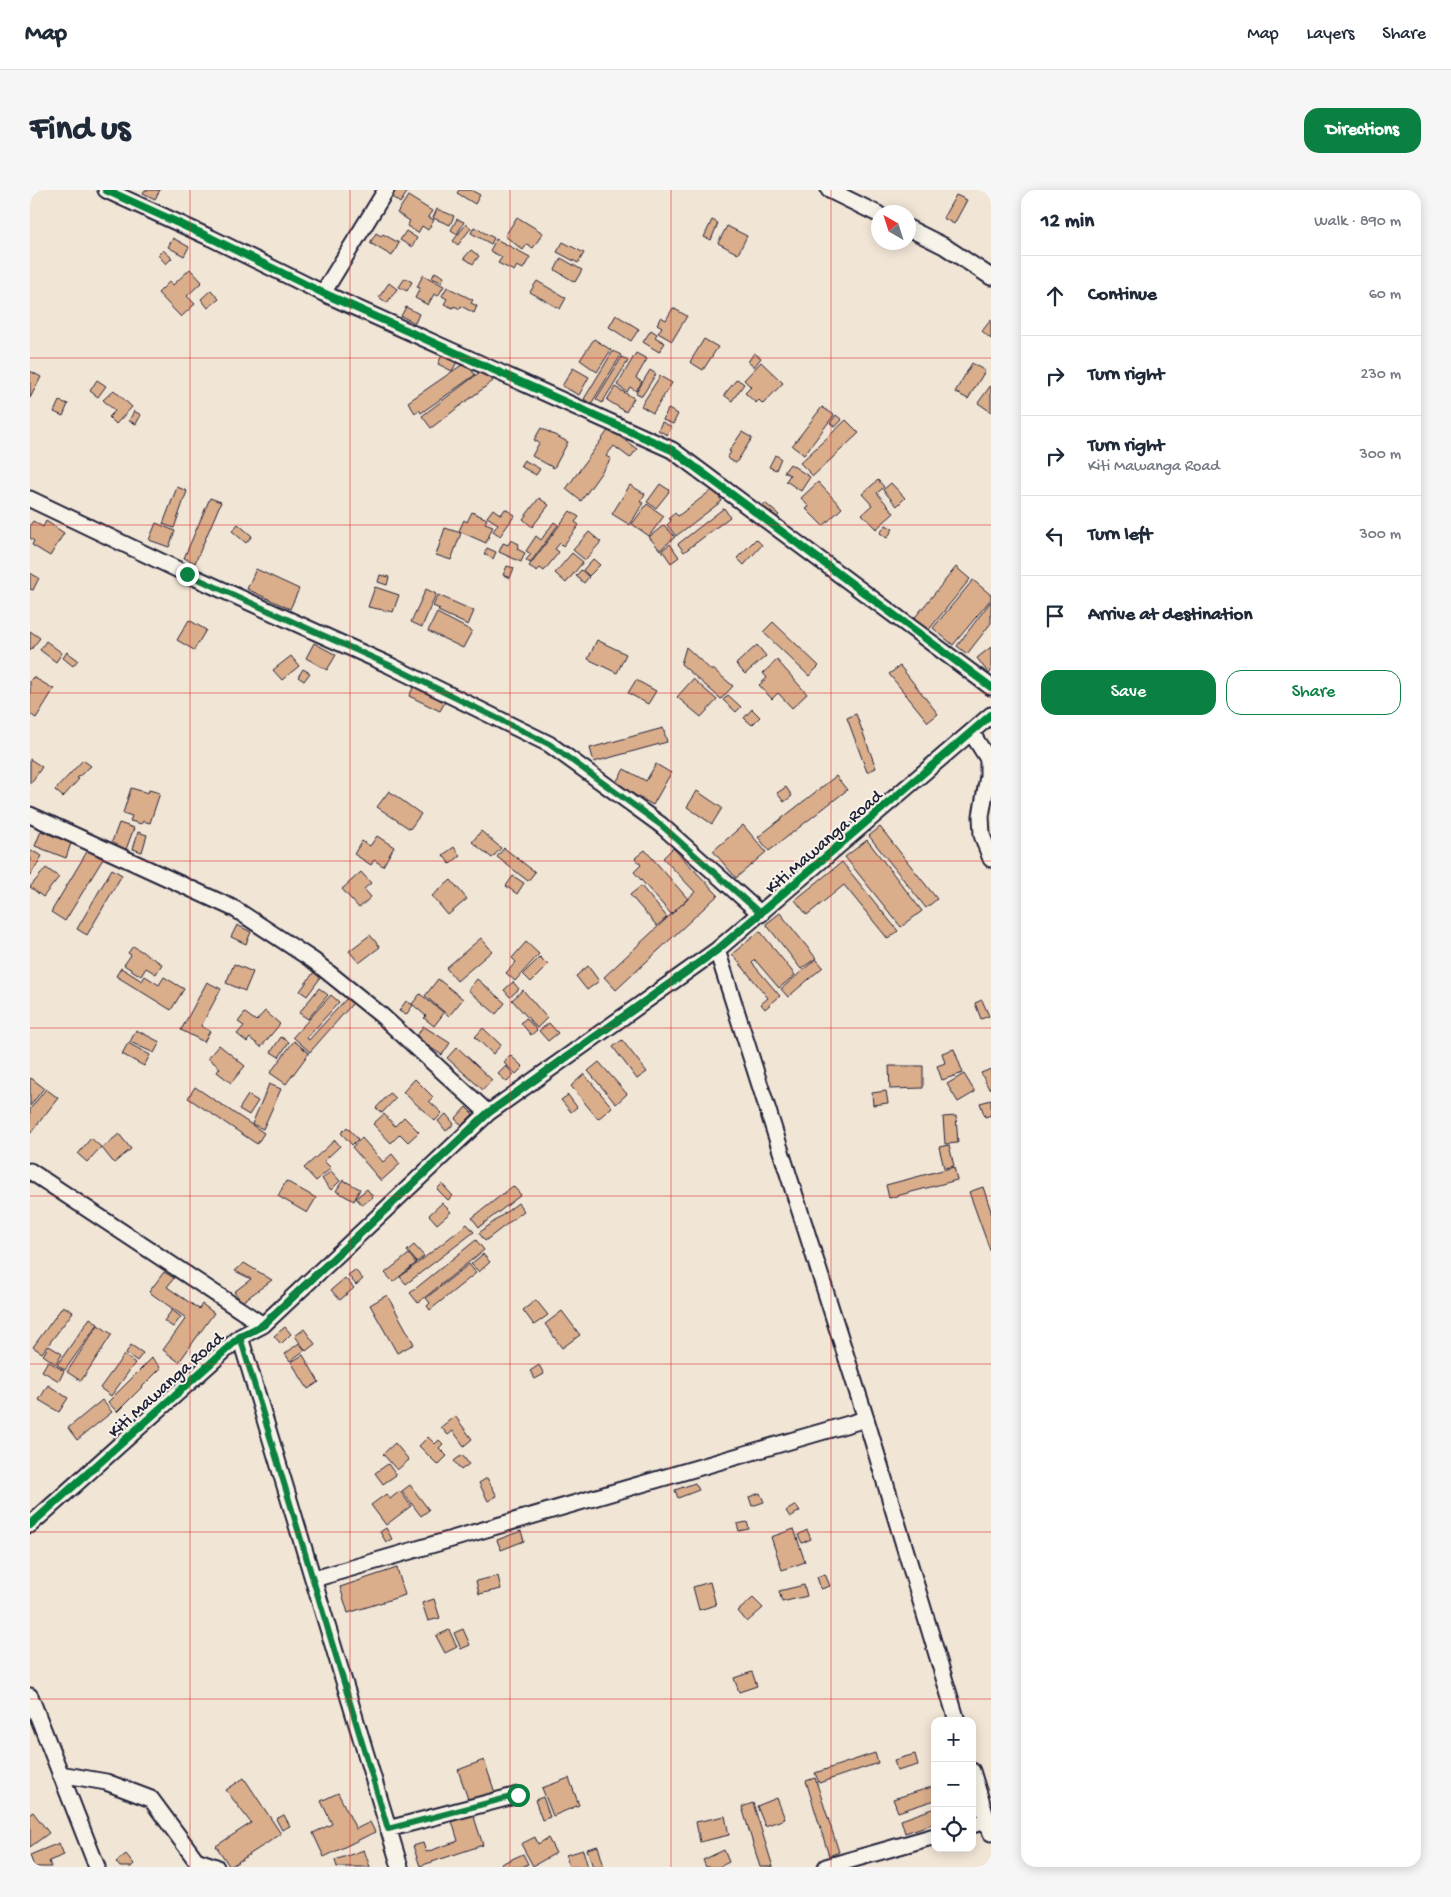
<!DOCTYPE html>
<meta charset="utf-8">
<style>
body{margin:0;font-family:"Gochi Hand",sans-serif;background:#f6f6f7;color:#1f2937}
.controls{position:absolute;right:15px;bottom:15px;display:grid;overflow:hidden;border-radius:10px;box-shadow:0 2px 12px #0003}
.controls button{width:45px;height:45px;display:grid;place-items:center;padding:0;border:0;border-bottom:1px solid #e0e1e3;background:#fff;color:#1f2937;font:25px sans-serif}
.compass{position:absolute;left:841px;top:15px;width:45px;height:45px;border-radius:50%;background:#fff;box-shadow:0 2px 12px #0003;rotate:321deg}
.stop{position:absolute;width:15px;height:15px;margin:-11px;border:4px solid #0b8043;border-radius:50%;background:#fff}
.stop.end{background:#0b8043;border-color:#fff;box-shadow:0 1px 5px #0008}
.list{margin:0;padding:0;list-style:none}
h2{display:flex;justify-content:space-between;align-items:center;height:65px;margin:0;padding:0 20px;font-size:21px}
h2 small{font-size:16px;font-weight:400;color:#747a83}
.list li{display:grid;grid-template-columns:32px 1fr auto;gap:15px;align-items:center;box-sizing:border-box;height:80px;padding:0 20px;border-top:1px solid #e0e1e3}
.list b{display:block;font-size:19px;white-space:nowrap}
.list p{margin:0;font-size:16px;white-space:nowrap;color:#747a83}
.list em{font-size:16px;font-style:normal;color:#747a83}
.actions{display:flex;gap:10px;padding:15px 20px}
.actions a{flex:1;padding:11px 0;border:1px solid #0b8043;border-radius:15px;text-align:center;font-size:18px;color:#0b8043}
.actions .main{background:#0b8043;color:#fff}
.icon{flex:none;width:28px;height:28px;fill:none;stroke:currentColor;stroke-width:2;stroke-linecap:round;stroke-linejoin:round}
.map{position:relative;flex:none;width:961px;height:1677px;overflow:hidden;border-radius:15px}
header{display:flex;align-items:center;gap:30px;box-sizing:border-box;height:70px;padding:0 25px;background:#fff;border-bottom:1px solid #e0e1e3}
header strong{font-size:24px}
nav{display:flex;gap:28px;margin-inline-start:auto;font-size:18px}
.intro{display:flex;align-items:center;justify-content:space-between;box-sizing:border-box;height:120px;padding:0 30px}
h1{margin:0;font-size:35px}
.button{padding:12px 22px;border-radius:15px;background:#0b8043;color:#fff;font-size:18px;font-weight:700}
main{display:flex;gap:30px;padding:0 30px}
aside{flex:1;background:#fff;border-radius:15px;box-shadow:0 2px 12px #0003}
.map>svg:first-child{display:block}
</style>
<header>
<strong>Map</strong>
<nav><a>Map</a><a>Layers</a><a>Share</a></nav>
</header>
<div class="intro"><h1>Find us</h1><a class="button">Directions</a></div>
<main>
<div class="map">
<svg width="961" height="1677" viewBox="0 0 961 1677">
<rect width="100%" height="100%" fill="#f1e5d5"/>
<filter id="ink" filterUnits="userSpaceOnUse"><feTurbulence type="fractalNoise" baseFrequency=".02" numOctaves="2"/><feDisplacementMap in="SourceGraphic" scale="10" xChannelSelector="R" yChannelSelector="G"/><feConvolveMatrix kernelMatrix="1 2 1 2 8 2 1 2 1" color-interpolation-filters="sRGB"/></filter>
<g filter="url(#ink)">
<path fill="#daad8b" stroke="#22223b" d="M115,0H130L125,9L113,3Z
M366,0L378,1L370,13L362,7Z
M429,0H441L450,5L445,14L427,3Z
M926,5L937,10L924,34L913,28Z
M378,6L402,21L398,27L404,30L398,40L392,36L388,43L377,36L380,31L367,23Z
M407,19L424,26L420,35L403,28Z
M487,27L513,43L503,58L497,54L493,60L475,46Z
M427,29L434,32L427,44L421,40Z
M682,30L688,33L681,50L674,47Z
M436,34L441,38L428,55L423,51Z
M697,36L717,46L708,64L688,53Z
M444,37L464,48L461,54L441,43Z
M376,41L387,48L382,57L370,50Z
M346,43L351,46L353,44L369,53L362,66L340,53Z
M143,48L159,57L154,66L138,57Z
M466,49L500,67L493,79L487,76L484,81L468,73L472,67L460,61Z
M533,52L554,63L548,73L527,62Z
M133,60L142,68L136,74L128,65Z
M441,60L449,66L443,74L434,68Z
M531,68L552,80L545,92L525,80Z
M160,79L172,92L157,106L165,114L151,127L128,103L140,91L143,95Z
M405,82L414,87L411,92L402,88Z
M393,85L414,96L408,106L404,104L398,115L385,108L390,98L387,97Z
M375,88L382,92L377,101L369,97Z
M507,91L536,108L530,119L500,102Z
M359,93L367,99L357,113L349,107Z
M417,97L443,110L441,113L447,116L444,123L431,116L430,119L424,116L423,118L414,114L417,109L412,106Z
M181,100L189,109L178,118L171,109Z
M376,117L389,124L385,133L371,126Z
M643,118L657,126L642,151L628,143L632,137L627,134L631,127L636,130Z
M586,125L609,139L601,151L579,137Z
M961,130V149L952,141Z
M621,140L627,144L625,147L635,153L629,162L613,152Z
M564,149L581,160L567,182L550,170Z
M674,149L688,157L673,180L660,172Z
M583,161L591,165L561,214L554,209Z
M606,163L617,169L606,188L612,192L606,201L600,197L597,202L587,195Z
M724,163L731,168L724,177L718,172Z
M412,165L427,172L422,181L408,174Z
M592,167L598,171L572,213L566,209Z
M436,172L445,185L391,223L389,220L385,223L378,212Z
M731,172L753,193L733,214L729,210L726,213L715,203L721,197L714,190Z
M942,173L955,181L938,209L925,202Z
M543,178L559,187L549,205L532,196Z
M454,179L463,191L401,238L392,226Z
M620,180L626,184L612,206L606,203Z
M0,181L11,187L0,208Z
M630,186L642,193L623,223L611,216Z
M707,189L714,194L702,211L694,205Z
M67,190L76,196L68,207L60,201Z
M961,195V222L948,213Z
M585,197L604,208L596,222L577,210Z
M84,200L102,217L86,234L79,227L85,221L73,210Z
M29,211L38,214L33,226L24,222Z
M792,217L804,225L774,265L762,256Z
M638,219L648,224L643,234L633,230Z
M104,221L111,225L106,234L99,231Z
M806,225L812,230L805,237L800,233Z
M816,230L829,243L783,286L770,273Z
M632,232L642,237L637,245L628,240Z
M511,238L538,252L524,278L502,266L509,253L504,250Z
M579,239L607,259L600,268L584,256L576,266L581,269L551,311L536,299Z
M712,242L722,248L706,273L697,268L701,262L699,261Z
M745,265L751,268L746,280L739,277Z
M494,270L510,279L506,285L490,276Z
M760,274L780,287L771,301L756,291L760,285L754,282Z
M848,290L854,297L847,303L864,323L846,339L832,324L842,315L832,304Z
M788,292L812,318L793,336L776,319L779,317L771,308Z
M861,293L875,308L867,316L853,300Z
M630,294L639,300L638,303L626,318L617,312Z
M600,295L615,304L610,312L613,313L600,335L582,324Z
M147,297L157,301L144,338L133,334Z
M683,299L692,311L646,346L637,335L641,331L639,328L645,323L648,326Z
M180,308L191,312L165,373L154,368Z
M509,308L519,315L502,337L493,329Z
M735,313L749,325L743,332L729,320Z
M617,314L634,326L619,346L602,334Z
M694,318L700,327L654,362L648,354Z
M463,319L471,325L475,319L485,325L470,346L463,341L468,334L457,327Z
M540,321L549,327L545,332L549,335L533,356L530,353L525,359L529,362L514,381L510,378L507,381L499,376Z
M442,322L457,329L455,333L463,336L456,353L429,341L434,330L437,332Z
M3,331L13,337L16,331L34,343L20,366L2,355L4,351L0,348V335Z
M524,332L528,335L500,373L496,370L501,364L496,361L506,346L511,350Z
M126,333L145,341L139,357L119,350Z
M208,334L222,346L216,353L202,341Z
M634,335L645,347L630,360L619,347Z
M856,335L863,339L857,348L850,343Z
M415,338L431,343L421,370L406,365Z
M559,342L571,352L555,370L543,360Z
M726,349L732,355L714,375L707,368Z
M481,350L489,354L487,359L495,363L491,372L469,362L473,353L478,355Z
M640,354L649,367L641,373L632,360Z
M457,358L466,362L463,369L454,364Z
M542,363L553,372L536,393L525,383Z
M563,369L570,375L559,386L553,380Z
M477,376L484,378L480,388L473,385Z
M926,377L940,389L897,442L882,431Z
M226,379L269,399L260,419L217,399Z
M551,380L559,387L554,393L546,386Z
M0,383L9,388L3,400L0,399Z
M350,385L359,387L357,395L348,392Z
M943,390L961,405V409L923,455L903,438Z
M345,397L369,405L363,422L338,417Z
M396,399L406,404L392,437L381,432Z
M408,405L444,421L438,435L408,421L410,419L403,416Z
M961,411V433L937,464L927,456Z
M407,423L442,441L433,458L398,441Z
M159,430L176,440L164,460L147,450Z
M743,432L789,476L779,486L733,442Z
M0,441L10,448L0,461Z
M567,450L596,464L587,483L558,469Z
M16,451L32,463L26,472L10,460Z
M284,453L306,465L297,480L276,468Z
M727,455L736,466L715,484L706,474Z
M656,457L682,481L683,479L703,496L691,509L651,474Z
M961,457V482L959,484L947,468Z
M37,462L48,470L43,476L33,468Z
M261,466L269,476L252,490L243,480Z
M747,470L777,504L762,518L748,503L742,509L729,495L737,488L733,483Z
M870,476L908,524L898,532L859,484Z
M273,479L280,483L274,491L268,487Z
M3,487L24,499L6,528L0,524V491Z
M663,489L687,510L671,527L647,507Z
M606,490L626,501L618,514L598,503Z
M384,496L415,512L410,521L379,506Z
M698,505L711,517L706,522L693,510Z
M722,519L730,527L722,535L714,528Z
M826,524L846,578L837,582L817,528Z
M633,538L637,552L564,572L560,558Z
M0,569L12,577L1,593H0Z
M53,570L61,576L47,588L49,589L33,607L25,600Z
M626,574L641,583L623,615L585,594L594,579L616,591Z
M806,586L817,600L739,661L728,647Z
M756,597L762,606L754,612L747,603Z
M101,598L118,603L119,600L130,603L120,633L113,631L112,634L100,631L102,626L93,623Z
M359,601L391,624L380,639L347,617Z
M667,601L692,618L682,634L657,617Z
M89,633L104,638L95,662L80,657Z
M713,635L736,662L706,688L683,661Z
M850,637L907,709L896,718L839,646Z
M11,641L41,653L36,668L5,656Z
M451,641L471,658L462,668L442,652Z
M108,642L117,645L112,662L103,659Z
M347,646L364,657L353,676L344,670L341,675L324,664L332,651L340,656Z
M837,650L892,721L871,737L815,667Z
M424,657L430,666L420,674L413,665Z
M474,658L505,682L498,691L467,667Z
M643,658L688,705L586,800L574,787L665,702L633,668Z
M58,660L73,669L35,731L21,722Z
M615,660L658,709L641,724L604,682L611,675L605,668Z
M2,661L12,666L0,686V664Z
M812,672L868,741L858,749L814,695L777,725L765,710Z
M16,678L29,687L13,707L0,697Z
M82,679L92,685L57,745L47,739Z
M331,682L341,693L334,699L341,707L329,718L312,699Z
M483,686L494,693L487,704L476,696Z
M421,690L437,709L418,725L402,706Z
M611,696L637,727L627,736L600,705Z
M750,723L786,768L771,779L736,734Z
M207,735L221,742L216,754L201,747Z
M730,741L765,785L749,798L725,770L722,773L750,806L735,819L731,814L738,808L702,764Z
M340,745L350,757L329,773L319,761Z
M451,748L462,761L427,791L416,778Z
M496,752L509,764L485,791L476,783L486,772L482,768Z
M103,756L132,774L126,784L116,778L111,786L94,775L101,765L98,763Z
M510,767L518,775L501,792L493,784Z
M786,769L793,777L758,807L751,799Z
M204,774L223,782L215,801L196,793Z
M558,776L569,791L557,800L546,786Z
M91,778L112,791L115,786L129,795L134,787L154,799L141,820L86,786Z
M284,782L291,787L277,806L270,801Z
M408,789L433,809L419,826L395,806Z
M447,789L475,813L466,824L438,800Z
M177,792L191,799L171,836L180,841L174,852L151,840Z
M483,792L489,799L480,807L474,800Z
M289,798L298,805L278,829L269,823Z
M493,800L517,828L507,838L482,810Z
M390,804L414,823L404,836L394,828L396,826L382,814Z
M301,805L309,812L277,848L279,850L317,808L323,813L280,862L263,847Z
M952,810L959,826L951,829L945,813Z
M376,811L383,815L376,825L369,821Z
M235,821L250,834L231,857L220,848L217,852L207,844L214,836L208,832L215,823L226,831Z
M496,828L507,840L501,845L491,833Z
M519,833L528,843L518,851L509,841Z
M393,836L420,853L412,865L386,848Z
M453,838L471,855L463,864L445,847Z
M106,840L130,852L124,863L100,852Z
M251,847L259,852L249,867L241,862Z
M592,850L617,882L607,889L583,857Z
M264,851L279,863L256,894L240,883Z
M98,853L120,865L114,876L92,864Z
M189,855L215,876L201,893L187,882L190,878L178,868Z
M427,857L462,890L453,900L417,868Z
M924,859L933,883L912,890L907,876L915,873L912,863Z
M480,865L493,877L486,884L474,873Z
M569,872L597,904L586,914L558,881Z
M476,876L484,885L477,892L468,884Z
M859,876H893V898L860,899Z
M961,879V898L959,899L951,883Z
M554,884L582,917L568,929L541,896Z
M934,884L945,902L928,912L917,894Z
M1,888L14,898L0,916V890Z
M385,889L403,907L399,911L412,923L405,931L373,902Z
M239,894L251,899L233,939L222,934Z
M165,897L234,943L227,954L158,908Z
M16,899L28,908L0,944V919Z
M856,901L858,913L843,915L842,903Z
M360,903L366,908L352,923L346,918Z
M218,905L228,911L219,925L209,919Z
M538,905L547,917L541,922L531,910Z
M961,910V925L955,927L950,913Z
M436,917L443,924L432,935L425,929Z
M354,924L365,936L374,927L389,942L378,952L370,944L361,953L343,934Z
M416,924L424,934L416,941L408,931Z
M926,926L928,953L915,954L913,927Z
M317,937L328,949L322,955L311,943Z
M89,944L101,959L84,973L72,958Z
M61,948L71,957L57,972L48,964Z
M332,948L353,972L362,964L370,974L351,991L322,957Z
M305,950L310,956L294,971L301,978L286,991L274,978Z
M919,955L924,976L914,978L909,957Z
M924,977L927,990L859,1008L856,995Z
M301,981L310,991L301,1000L292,989Z
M313,990L330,999L324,1011L306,1001Z
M256,991L286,1008L277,1023L248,1006Z
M412,994L423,1006L418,1010L407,999Z
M483,996L491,1005L449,1037L442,1028Z
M953,997L961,1021V1063L939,1002Z
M337,999L343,1007L332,1015L326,1008Z
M412,1013L421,1022L407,1034L399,1025Z
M488,1013L494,1021L455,1051L449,1043Z
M437,1034L444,1042L376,1094L370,1087Z
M446,1050L454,1060L388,1113L380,1103Z
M384,1055L394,1066L387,1072L377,1061Z
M379,1064L386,1073L363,1092L355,1083Z
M453,1064L460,1072L449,1082L441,1074Z
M214,1073L242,1090L212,1112L204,1102L221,1089L205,1081Z
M439,1074L446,1083L400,1120L397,1116L400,1113L396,1108Z
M325,1080L333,1089L326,1095L318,1085Z
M134,1082L144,1088L137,1097L169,1119L172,1114L184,1123L149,1172L133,1160L156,1128L119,1102Z
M315,1088L324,1098L310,1110L301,1100Z
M357,1105L384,1154L367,1163L340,1115Z
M506,1110L518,1125L504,1135L493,1120Z
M33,1116L43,1122L12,1163L3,1157Z
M142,1120L151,1127L143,1137L134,1131Z
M532,1121L550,1145L532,1158L515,1134Z
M60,1128L68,1134L35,1180L27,1175Z
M68,1135L82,1144L51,1191L37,1182Z
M255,1137L261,1144L251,1154L244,1146Z
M274,1139L285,1154L276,1161L265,1146Z
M269,1153L275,1160L260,1171L255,1164Z
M101,1155L113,1163L107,1171L96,1163Z
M19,1156L32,1164L26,1174L13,1165Z
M94,1165L105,1173L81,1206L70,1198Z
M273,1165L289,1192L278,1199L261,1172Z
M122,1168L131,1178L87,1222L78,1212Z
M18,1171L34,1181L29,1191L12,1181Z
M509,1175L514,1184L505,1189L500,1181Z
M18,1195L38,1208L29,1222L9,1210Z
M72,1210L82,1222L47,1250L38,1238Z
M425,1226L442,1249L434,1256L423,1241L418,1245L411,1237Z
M398,1247L405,1254L409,1250L413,1254L409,1258L417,1266L408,1275L389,1256Z
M365,1253L379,1270L367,1280L353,1264Z
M432,1265L439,1274L431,1280L424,1271Z
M358,1274L366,1285L353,1294L345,1283Z
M457,1288L467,1306L458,1311L449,1293Z
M665,1293L669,1300L648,1308L645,1300Z
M380,1295L399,1320L391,1326L372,1301Z
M370,1301L381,1316L356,1335L341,1315L356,1304L360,1309Z
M730,1303L734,1312L722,1316L719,1307Z
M766,1315L770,1321L760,1327L756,1321Z
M717,1332L719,1339L709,1341L707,1334Z
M356,1338L362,1349L356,1352L350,1342Z
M764,1339L775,1372L752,1380L741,1347Z
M777,1340L781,1349L772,1353L768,1345Z
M491,1341L494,1351L471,1360L467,1350Z
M367,1378L375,1405L318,1423L310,1397Z
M795,1384L800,1396L791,1399L787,1387Z
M468,1386L471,1399L449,1404L446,1391Z
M680,1392L686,1415L669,1420L663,1397Z
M774,1395L777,1406L752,1412L749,1401Z
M723,1408L733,1418L717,1432L708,1421Z
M404,1409L410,1428L398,1431L392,1413Z
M433,1439L440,1455L431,1459L424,1443Z
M419,1440L427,1457L415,1463L406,1446Z
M722,1482L727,1496L709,1502L704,1488Z
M845,1563L848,1573L789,1593L785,1583Z
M885,1564L888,1575L867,1581L864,1570Z
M454,1570L465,1603L439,1612L428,1580Z
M214,1588L251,1644L200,1677L186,1656L221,1633L196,1600Z
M539,1588L549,1615L523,1626L512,1598Z
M785,1588L809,1662L799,1666L776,1591Z
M905,1596V1610L868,1622L863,1609Z
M308,1603L326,1639L340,1632L345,1642L294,1667L283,1643L302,1634L291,1611Z
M513,1607L520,1627L512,1630L505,1610Z
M747,1608L755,1629L735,1636L727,1616Z
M723,1613L743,1677H730L712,1617Z
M905,1618V1633L875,1643L871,1630Z
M3,1622L19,1643L0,1657V1624Z
M443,1624L453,1655L390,1676L383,1656L393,1653L396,1662L428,1651L422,1631Z
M254,1625L260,1636L252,1640L246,1629Z
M695,1626L699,1645L670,1652L666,1632Z
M505,1647L508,1654L518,1648L526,1663L503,1676L491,1654Z
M29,1653L34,1665L19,1671L21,1677H4L0,1665Z
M568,1656L574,1677H563L557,1659Z
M334,1660L340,1677H307L305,1670Z
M553,1660L558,1677H539L536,1665Z
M694,1660L699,1672L689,1677H676L673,1670Z
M96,1664L104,1674L101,1677H90L86,1672Z
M493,1664L498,1674L492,1677H472L471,1674Z"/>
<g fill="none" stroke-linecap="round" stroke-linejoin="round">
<g stroke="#22223b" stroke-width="19">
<path id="minor" d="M76,0L181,48L293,103L642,260L961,497
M799,0L848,24
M878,38L914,56L961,87
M293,103L356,0
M0,309L157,384L359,475L519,554L631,635L731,724
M941,542L958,569V586L951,626L952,645L961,669
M0,625L205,719L284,771L351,825L458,923
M687,760L836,1229L927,1531
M0,981L233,1135
M210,1147L370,1677
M0,1335L210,1147L233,1135L458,923L687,760L961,525
M284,1389L836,1229
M0,1506L67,1677
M942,1581L961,1643
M30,1584L76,1592L121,1609L166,1670L186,1677
M942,1635L957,1631
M358,1639L488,1605
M796,1677L905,1646"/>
</g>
<use href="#minor" stroke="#f7f3e8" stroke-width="15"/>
<g stroke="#f7f3e8" stroke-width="11">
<path id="cycleway" d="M76,0L181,48L293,103L642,260L961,497
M0,1335L210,1147L233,1135L458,923L687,760L961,525"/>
</g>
<use href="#cycleway" stroke="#00873e" stroke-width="8"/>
</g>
</g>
<g fill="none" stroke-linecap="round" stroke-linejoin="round" filter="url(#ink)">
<path stroke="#0b8043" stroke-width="6" d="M157,384L359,475L519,554L631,635L731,724L687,760L458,923L233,1135L210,1147L358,1639L488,1605"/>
</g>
<path fill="none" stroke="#d62828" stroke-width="1" stroke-opacity="0.55" d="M160,0V1677M320,0V1677M480,0V1677M641,0V1677M801,0V1677M0,168H961M0,335H961M0,503H961M0,671H961M0,838H961M0,1006H961M0,1174H961M0,1342H961M0,1509H961"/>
<g text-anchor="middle" stroke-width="4" stroke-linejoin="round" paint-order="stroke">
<g font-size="18" fill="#22223b" stroke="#f7f3e8">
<text transform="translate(793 651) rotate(-41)" y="6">Kiti Mawanga Road</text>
<text transform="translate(135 1194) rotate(-42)" y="6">Kiti Mawanga Road</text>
</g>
</g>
</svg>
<div class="controls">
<button>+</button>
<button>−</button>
<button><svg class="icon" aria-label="locate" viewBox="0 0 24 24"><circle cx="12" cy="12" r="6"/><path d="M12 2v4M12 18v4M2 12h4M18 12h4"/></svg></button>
</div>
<svg class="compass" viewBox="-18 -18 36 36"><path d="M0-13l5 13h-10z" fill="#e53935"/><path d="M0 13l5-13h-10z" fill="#747a83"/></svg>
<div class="stop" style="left:488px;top:1605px"></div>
<div class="stop end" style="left:157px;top:384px"></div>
</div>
<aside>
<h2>12 min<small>Walk · 890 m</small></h2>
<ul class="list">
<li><svg class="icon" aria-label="ahead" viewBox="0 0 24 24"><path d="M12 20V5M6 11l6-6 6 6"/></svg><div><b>Continue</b></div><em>60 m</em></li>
<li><svg class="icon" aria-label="right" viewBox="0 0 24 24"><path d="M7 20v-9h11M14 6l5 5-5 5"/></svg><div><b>Turn right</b></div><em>230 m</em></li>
<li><svg class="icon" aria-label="right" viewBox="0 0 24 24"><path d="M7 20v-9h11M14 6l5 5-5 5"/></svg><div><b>Turn right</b><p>Kiti Mawanga Road</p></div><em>300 m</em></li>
<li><svg class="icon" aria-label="left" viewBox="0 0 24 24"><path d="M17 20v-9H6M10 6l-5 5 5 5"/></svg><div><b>Turn left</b></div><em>300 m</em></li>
<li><svg class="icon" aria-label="arrive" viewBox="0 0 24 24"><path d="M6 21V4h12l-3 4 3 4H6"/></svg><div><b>Arrive at destination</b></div></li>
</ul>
<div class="actions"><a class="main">Save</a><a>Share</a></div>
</aside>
</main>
